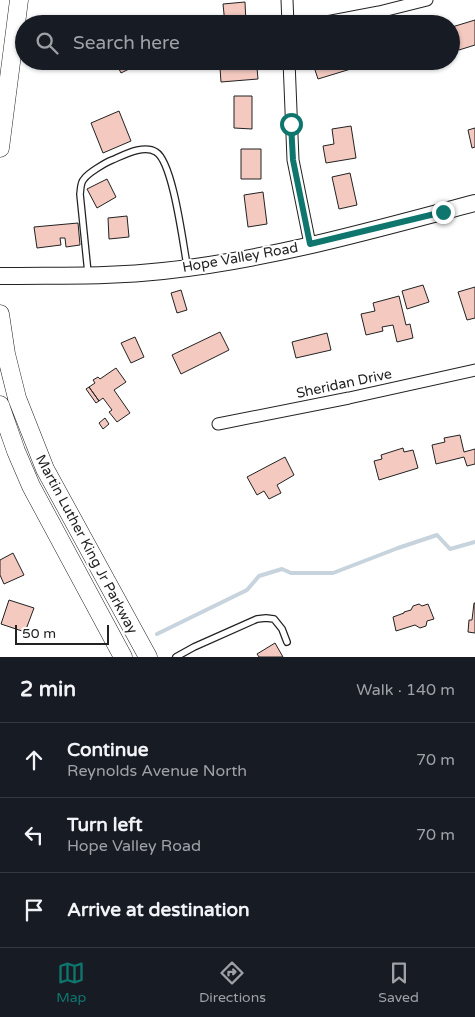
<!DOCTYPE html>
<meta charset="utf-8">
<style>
body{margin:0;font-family:"Varela Round",sans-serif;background:#20242c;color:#f1f3f6}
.scale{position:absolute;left:15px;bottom:12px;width:94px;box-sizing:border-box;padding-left:5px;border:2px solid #222;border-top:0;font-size:14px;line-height:18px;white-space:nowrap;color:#222;-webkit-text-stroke:4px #fff;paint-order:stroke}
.stop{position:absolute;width:15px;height:15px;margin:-11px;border:4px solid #0f766e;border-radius:50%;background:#fff}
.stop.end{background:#0f766e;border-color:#fff;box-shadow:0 1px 5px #0008}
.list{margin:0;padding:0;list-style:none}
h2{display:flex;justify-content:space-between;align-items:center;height:65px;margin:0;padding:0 20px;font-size:21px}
h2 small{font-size:16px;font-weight:400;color:#9ea1a6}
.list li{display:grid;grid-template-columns:32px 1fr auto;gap:15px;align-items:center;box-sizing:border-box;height:75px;padding:0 20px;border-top:1px solid #363941}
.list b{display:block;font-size:19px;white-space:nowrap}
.list p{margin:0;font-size:16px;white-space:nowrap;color:#9ea1a6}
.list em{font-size:16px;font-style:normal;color:#9ea1a6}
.icon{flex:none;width:28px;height:28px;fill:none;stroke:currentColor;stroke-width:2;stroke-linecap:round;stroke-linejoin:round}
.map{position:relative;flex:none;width:475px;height:657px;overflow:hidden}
.search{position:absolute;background:#171b24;box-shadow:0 1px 4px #0004;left:15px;right:15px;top:15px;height:55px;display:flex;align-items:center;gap:12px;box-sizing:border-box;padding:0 18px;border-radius:28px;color:#9ea1a6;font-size:19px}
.sheet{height:290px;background:#171b24}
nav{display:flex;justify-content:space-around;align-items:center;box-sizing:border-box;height:70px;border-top:1px solid #363941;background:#171b24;font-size:14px;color:#9ea1a6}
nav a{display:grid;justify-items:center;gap:2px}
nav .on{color:#0f766e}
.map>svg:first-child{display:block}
</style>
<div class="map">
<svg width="475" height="657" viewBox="0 0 475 657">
<rect width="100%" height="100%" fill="#fff"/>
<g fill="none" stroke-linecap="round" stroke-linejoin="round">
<path stroke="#c7d3dd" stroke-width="4" d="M157,634L247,590L259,576L282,569L291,573H333L398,548L437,535L450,549L475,542"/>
</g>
<path fill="#f3c9c0" stroke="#222" d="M245,2L246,23L256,22V24H225L223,4Z
M475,20V45L459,50L452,27Z
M115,61H135L137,65L121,73Z
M230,61H250V69L257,68L258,79L221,82L220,68L230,67Z
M312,61H351L354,68L318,79Z
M364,61H395V63L366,69Z
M234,96H252V129L234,128Z
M119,111L131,141L103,153L91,123Z
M351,126L356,158L326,163L323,146L334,144L332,129Z
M475,128V147L472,148L468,130Z
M241,149H261V179H241Z
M350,173L357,205L339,209L332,177Z
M107,179L116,197L97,208L87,189Z
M263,192L267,224L248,227L244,195Z
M127,216L129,237L109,239L108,218Z
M78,223L80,245L66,247L65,238H60L61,245L37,248L34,227Z
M423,285L429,302L407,309L402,291Z
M475,287V318L467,320L458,292Z
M181,290L187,310L177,313L171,293Z
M399,296L406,325L410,324L413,338L397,342L393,325L382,327L383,331L366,335L361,314L375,311L373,303Z
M220,332L229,350L181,374L172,355Z
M327,333L331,350L296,358L292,342Z
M135,337L144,357L131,363L121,343Z
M116,368L126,382L114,390L130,413L117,422L109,412L112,410L103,398L99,401L89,387L95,383L93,380L98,377L100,379Z
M89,387L99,401L96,403L86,389Z
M105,418L109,424L103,429L99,423Z
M460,435L464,452L475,449V464L467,466L464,457L436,464L432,445L445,442L444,438Z
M403,448L404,452L413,450L418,468L379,480L374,461L382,459L381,455Z
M285,457L294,475L277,485L281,493L269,499L264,491L257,495L247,477Z
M13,553L24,575L4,584L0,575V560Z
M9,600L34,608L25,632L1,624Z
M474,603H475V633L468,632L469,620H472Z
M419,604L422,606L428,604L434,619L427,621L426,626L420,628L415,625L396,631L393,617L404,613V612L411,610L413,606Z
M275,643L283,657H259L257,654Z"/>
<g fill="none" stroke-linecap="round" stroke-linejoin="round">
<g stroke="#222" stroke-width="8">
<path id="service" d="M88,273L80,194C81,189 80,183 84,179C88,173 105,163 112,160C124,155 144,144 156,152C173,162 183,244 187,265
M176,657L194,647L257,619L266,618L274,619L282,629L287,642"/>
</g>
<g stroke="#222" stroke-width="13">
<path id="minor" d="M287,0L288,24
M316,24L379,12L427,0
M289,61L293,160L310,244
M218,424L349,398L475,370"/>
</g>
<g stroke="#222" stroke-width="18">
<path id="secondary" d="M0,276C55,275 109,277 163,271C268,260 373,230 475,203"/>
</g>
<g stroke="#222" stroke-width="19">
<path id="primary" d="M0,148L19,0
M0,314L6,354L17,398L45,469L148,657
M0,405L16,451L31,486L123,657"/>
</g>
<use href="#service" stroke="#fff" stroke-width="5.5"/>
<use href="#minor" stroke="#fff" stroke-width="11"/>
<use href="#secondary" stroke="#fff" stroke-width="16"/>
<use href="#primary" stroke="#fff" stroke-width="18"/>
</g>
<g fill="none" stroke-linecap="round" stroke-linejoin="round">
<path stroke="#0f766e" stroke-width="6" d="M291,124L293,160L310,244L443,212"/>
</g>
<g text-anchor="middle" stroke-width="4" stroke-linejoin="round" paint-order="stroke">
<g font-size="14" fill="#222" stroke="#fff">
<text transform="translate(240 257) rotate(-10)" y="5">Hope Valley Road</text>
<text transform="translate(344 383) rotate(-12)" y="5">Sheridan Drive</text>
<text transform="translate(87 544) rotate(62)" y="5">Martin Luther King Jr Parkway</text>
</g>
</g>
</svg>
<div class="scale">50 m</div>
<div class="stop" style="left:291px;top:124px"></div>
<div class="stop end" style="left:443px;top:212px"></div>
<div class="search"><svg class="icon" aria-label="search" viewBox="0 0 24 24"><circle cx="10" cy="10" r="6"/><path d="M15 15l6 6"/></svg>Search here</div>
</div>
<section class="sheet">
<h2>2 min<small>Walk · 140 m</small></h2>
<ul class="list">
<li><svg class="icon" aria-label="ahead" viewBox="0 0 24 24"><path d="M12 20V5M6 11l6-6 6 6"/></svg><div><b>Continue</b><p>Reynolds Avenue North</p></div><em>70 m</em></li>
<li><svg class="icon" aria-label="left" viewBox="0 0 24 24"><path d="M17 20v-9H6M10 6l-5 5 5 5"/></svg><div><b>Turn left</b><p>Hope Valley Road</p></div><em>70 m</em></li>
<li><svg class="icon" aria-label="arrive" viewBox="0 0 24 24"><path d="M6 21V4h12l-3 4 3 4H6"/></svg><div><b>Arrive at destination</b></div></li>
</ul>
</section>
<nav>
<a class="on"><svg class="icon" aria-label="map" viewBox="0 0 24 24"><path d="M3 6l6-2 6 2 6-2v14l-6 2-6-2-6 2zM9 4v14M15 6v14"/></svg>Map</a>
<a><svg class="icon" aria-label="directions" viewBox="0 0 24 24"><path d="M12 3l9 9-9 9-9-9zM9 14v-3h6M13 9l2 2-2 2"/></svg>Directions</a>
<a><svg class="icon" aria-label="saved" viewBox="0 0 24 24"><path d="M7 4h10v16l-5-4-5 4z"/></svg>Saved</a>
</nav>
